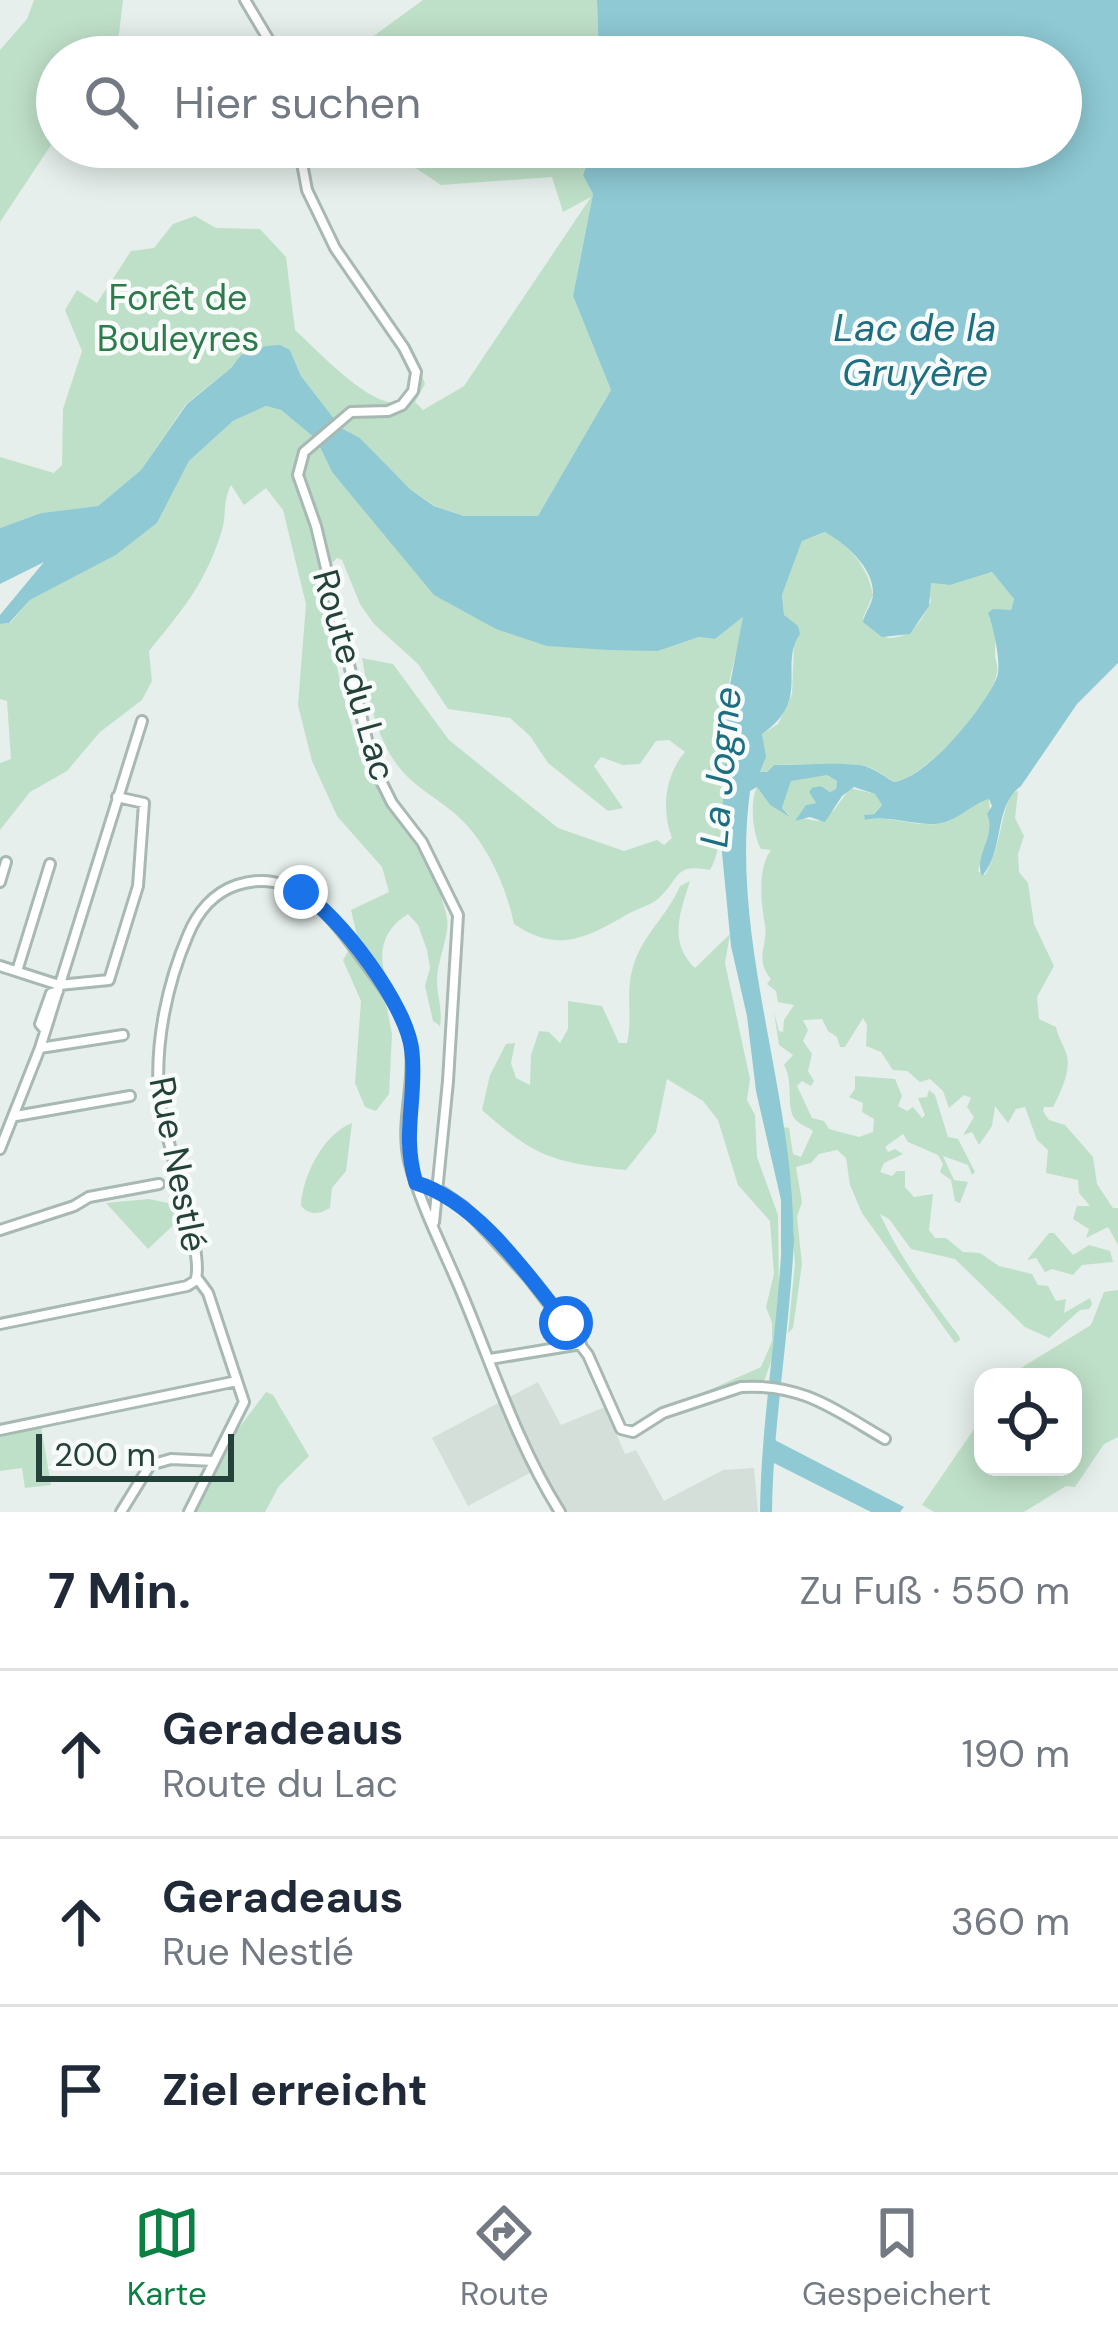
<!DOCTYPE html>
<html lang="de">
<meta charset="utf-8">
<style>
body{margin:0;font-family:"DM Sans",sans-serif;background:#f2f2f3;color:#1f2937}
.controls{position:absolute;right:36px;bottom:36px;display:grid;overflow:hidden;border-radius:24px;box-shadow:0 6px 30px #0003}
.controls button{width:108px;height:108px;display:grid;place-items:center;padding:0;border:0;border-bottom:3px solid #e0e1e3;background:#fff;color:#1f2937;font:60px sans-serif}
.scale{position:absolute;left:36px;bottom:30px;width:198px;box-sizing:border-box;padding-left:12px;border:6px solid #24423a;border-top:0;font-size:33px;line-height:42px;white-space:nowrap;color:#24423a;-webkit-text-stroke:9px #f7fbf9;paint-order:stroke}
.stop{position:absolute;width:36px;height:36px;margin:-27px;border:9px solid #1a73e8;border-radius:50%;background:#fff}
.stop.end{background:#1a73e8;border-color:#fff;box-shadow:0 3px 12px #0008}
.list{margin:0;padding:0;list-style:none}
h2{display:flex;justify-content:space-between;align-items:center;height:156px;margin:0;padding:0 48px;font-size:51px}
h2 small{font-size:39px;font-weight:400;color:#747a83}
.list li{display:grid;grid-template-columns:78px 1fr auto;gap:36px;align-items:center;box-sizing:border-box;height:168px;padding:0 48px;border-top:3px solid #e0e1e3}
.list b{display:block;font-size:45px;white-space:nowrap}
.list p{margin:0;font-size:39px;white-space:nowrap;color:#747a83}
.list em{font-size:39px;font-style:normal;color:#747a83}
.icon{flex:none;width:66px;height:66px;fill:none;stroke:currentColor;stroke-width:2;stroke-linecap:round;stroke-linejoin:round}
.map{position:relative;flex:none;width:1118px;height:1512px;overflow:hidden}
.search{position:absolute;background:#fff;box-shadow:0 6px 30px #0003;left:36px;right:36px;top:36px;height:132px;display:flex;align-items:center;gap:30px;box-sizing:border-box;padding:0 42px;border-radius:66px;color:#747a83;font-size:45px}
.sheet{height:660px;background:#fff}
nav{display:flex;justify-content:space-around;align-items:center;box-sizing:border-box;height:168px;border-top:3px solid #e0e1e3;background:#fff;font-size:33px;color:#747a83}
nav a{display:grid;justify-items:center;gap:6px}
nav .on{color:#0b8043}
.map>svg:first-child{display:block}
</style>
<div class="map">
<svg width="1118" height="1512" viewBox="0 0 1118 1512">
<rect width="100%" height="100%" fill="#e6efeb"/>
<path fill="#d4dfda" d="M538,1382L561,1425L605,1407L625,1454L636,1450L664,1501L723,1470L754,1468L758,1512H567L541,1467L468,1506L432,1438Z"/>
<path fill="#bfe0c8" d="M34,0H123L119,34L110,57H57V136L0,222V50L27,19Z
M423,0H597L599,57H361L357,48Z
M409,147H592L583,174L593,194L573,296L611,390L538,517L464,516L435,506L411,490L360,438L341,429L301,376L290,350L241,355L231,368L186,404L141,470L98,506L41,513L0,528V457L54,473L62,465L63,409L82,351L65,310L77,290L97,303L131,251L154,248L173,224L195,216L216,228L260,229L286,257L295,330C323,355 417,460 417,361L425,384L415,402L423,410L464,386L591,197L563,212L552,177L441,185L408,163Z
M266,406L281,410L316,439L332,472L411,564L658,651L699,637L715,639L743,617C741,643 731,666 728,691C724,731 729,841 710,870C674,863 681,877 659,898C650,906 636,909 626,915C585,939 557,953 514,924C506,885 485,838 453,812C435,797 417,788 402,771C375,739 369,697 362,658L393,664L449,740L558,828L624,851L657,840L664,845L672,838C661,810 665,775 685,752L669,740L656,741L640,764L623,765L601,757L594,766L623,808L608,811L548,763L530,736L510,718L448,709L418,664L374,624L360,604L342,560L337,558L319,576C331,633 339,692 359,747C381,809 434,851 447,918C450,936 437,960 437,981C437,997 443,1009 440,1026L433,1021L425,986L430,968L427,950L418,925L408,914C381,930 376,958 389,984L358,940L351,910L389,892L382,867L337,816L312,761L298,705L306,604L283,510L266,488L244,505L231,485C222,504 227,512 222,530C206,583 183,609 149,651L152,681L142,700L100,732L67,771L30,792L0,830V763L11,759L7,701L0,699V624L10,623L30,600L116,555L157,523L189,461L233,421Z
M826,532C850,546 868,567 873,595L863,618L888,638C913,638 921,621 931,601L928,588L931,583L950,585L992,572L1014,599L1011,610H997L989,618C999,632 995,638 995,654C995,661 999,666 997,673C992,703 926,777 894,782C884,776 873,766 860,765C831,763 802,765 774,765L767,772H760L765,760L762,734L778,724L792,694L794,642L784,615L782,595L802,541Z
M804,776L827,775L837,781L836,789L830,792L821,786L809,792L816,803L806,805L801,818L818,821L834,810L850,788L875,794L882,805L873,814L865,815V820C889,815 911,826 935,824C957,822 970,804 989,799L991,826L978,871L985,875C1000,849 1000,820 1011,793L1018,791L1015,818L1024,836L1018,854L1019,872L1028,883L1034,924L1054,966L1037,997L1039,1019L1056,1027C1058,1038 1065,1047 1067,1056C1071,1071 1060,1094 1053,1107H1044L1043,1111L1049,1120L1065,1125L1093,1157L1097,1184L1113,1208H1118V1245L1108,1227L1086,1238L1089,1229L1073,1219L1077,1206H1090L1079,1193L1078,1180L1046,1173L1048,1150L1037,1140L1025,1107L1016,1109L1008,1123L995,1106L992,1126L979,1145L972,1132L963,1135L974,1117L967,1107L971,1098L964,1095L949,1108L943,1091L930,1079L920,1082L907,1071L893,1070L881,1052L866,1046L867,1025L863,1018L845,1047H840L837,1037L828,1031L822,1019L803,1020L808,1030L803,1041L812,1054L808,1071L814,1081L811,1086L802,1081L797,1086L812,1118L824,1121L829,1129L859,1137L873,1132L874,1119L862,1112L863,1103L849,1097L855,1089V1076L895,1079L902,1096L898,1106L907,1111L913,1107L922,1118L925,1115L918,1098L927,1097L929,1090L935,1095L948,1137L958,1139L975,1172L972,1175L968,1165L943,1156L954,1180L968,1182L960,1203L955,1201L951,1180L940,1172L943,1164L938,1155L908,1142L903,1134L885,1147L888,1152L895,1149L903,1154L884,1163L880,1172L892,1176L897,1171H905V1187L914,1197L933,1194L929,1230L935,1238H946L963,1252L980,1253L999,1266L1032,1274L1038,1285L1048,1286L1056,1301L1066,1299L1064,1313L1090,1298L1092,1304L1089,1309L1080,1310L1049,1338L1025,1327L955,1259L911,1249L889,1219L880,1214C898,1254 931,1300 959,1336L960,1340L955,1343L862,1213L850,1185L846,1158L837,1150L819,1154L811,1163L796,1167L802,1202L797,1217L802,1264L793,1328L788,1333L795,1264L783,1127L789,1128L793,1154L801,1157L813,1131C809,1127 802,1126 797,1121C784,1110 795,1084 784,1065L793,1055L779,1045L774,1012L779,1031L783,1032L784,1020L794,1005L778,1002L776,991L767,984L771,979C754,959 768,946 765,925C761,903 757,869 771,850L761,849C752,833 750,801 757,787L770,805L790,816L782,808L791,781Z
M690,881C680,913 668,942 695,968L730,934L725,963L750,1079L747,1100L755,1115L757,1157L778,1215L779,1295L772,1359L764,1381H743L698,1395L761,1367L772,1341V1323L766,1307L774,1274L770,1221L738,1185L718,1120L703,1101L667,1079L656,1132L626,1170C555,1163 536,1158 482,1110L490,1075L506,1044L515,1043L511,1063L516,1078L530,1085L531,1055L539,1031L549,1032L560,1043L568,1029V1001L602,1006L619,1043H627C633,1018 625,992 633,967C642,935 668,915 680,886Z
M349,950L386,1003L392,1034L389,1094L376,1111L365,1107L355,1083L361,1001L343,960Z
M352,1123L346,1171L332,1188L330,1208C319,1214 311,1216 301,1206C302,1177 323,1134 352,1123Z
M149,1199L177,1205L181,1218L148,1249L106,1203Z
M1049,1233H1054L1073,1255L1089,1245L1110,1251L1113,1262L1082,1265L1073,1275L1052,1269L1045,1272L1036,1258L1027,1260Z
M1118,1290V1437L1104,1444L1075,1487L1066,1486L1024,1512H934L922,1505L983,1416V1467H1073V1377H1006L1091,1325L1104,1292Z
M266,1392L273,1395L309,1456L279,1486L265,1512H195L227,1444Z
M41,1426L51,1485L25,1488L22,1468L0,1471V1434Z"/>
<path fill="#8ec9d4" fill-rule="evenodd" d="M597,0H1118V663L1077,704L1021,786C993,806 1005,851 982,876C973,856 997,836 987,814L992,806L989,799C969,805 958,822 935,824C911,825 889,815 865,820L864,815L874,814L882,805L875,794L854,787L842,796L825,822L810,817L795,821L806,805L816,803L809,792L812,788L821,786L830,792L836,789L837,781L827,775L791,781L782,808L790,817L770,805L757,787L750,791C729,946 799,1102 793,1255H783L781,1250V1200L756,1091L747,1016L731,946L721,842L728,695L743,617L715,639L699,637L658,651L609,650L547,646L496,629L434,595L332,472L316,439L281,410L266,406L233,421L189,461L157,523L116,555L30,600L9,623L0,624V615L44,562L0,584V528L41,513L98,506L141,470L187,404L231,368L241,355L266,346L280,345L290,350L301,376L341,428L360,438L411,490L434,506L464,516H538L611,390L573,296L593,194L583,175L592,147H1061V57H599ZM825,532C845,543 874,568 873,594C873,603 865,612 863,622L882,637L910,634L929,606L931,583L950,585L992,572L1014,599L1011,610L993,609L988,613C993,625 1002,664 997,677C985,707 928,777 894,782C883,776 873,767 860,765C831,762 802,765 774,765L767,772H760L766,757L762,734C812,700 778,666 800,634L798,626L784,615L782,595L802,541Z
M769,1437L904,1507L900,1512H871L766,1459Z"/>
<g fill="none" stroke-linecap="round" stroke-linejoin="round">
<path stroke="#8ec9d4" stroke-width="12" d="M766,1512C767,1420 784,1330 788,1238"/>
<g stroke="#a8b8b2" stroke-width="14">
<path id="minor" d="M245,0L279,57
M299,147L307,190L335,248L404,348L416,372L413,391L402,405L388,411L351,412L304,452L298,475L316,526L373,765L392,803L422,842L458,915L448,1081L434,1222
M0,882L6,862
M0,966L59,985L109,980L138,886L144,803L117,797
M17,971L50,864
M45,1030L40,1024L51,993L58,991
M40,1048L123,1035
M16,1116L130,1096
M0,1149L40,1048L142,721
M418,1183L439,1190L464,1207L529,1278L588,1355L621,1429L633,1432L663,1413L741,1387C802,1383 835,1410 885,1439
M0,1230L74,1206L89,1197L159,1184
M0,1324L187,1286L195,1281C207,1256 162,1135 159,1095C155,1042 167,984 188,935C197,913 213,893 237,885C295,866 331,916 361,957C375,976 391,996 402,1017C425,1064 398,1112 409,1161C421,1207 445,1252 463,1296C493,1368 518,1446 560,1512
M490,1359L581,1344
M0,1430L237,1381
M121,1512L150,1465L171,1459L214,1461
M189,1512L244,1402L208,1293L197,1278"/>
</g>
<use href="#minor" stroke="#fff" stroke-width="8"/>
</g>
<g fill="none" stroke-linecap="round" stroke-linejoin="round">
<path stroke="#1a73e8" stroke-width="15" d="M301,892C339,915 408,1006 412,1052C417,1099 401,1134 416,1183C477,1201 527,1274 566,1323"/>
</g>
<g text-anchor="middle" stroke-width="9" stroke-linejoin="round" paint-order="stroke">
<g font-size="36" fill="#2d7a4b" stroke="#f7fbf9">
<text x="178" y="310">Forêt de<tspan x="178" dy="41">Bouleyres</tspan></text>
</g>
<g font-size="36" fill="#24423a" stroke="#f7fbf9">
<text transform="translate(355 675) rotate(74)" y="13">Route du Lac</text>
<text transform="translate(179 1164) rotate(79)" y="13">Rue Nestlé</text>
</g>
<g font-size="39" font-style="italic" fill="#1c6f80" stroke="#f7fbf9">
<text x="915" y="341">Lac de la<tspan x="915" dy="45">Gruyère</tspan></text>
<text transform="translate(720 767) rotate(-85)" y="14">La Jogne</text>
</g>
</g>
</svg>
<div class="controls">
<button><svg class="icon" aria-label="locate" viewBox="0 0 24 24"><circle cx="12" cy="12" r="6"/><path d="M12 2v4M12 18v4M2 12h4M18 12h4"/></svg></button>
</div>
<div class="scale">200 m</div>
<div class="stop" style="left:566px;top:1323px"></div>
<div class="stop end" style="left:301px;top:892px"></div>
<div class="search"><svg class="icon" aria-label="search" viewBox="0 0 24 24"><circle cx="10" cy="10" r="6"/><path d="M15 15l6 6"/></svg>Hier suchen</div>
</div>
<section class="sheet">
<h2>7 Min.<small>Zu Fuß · 550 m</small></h2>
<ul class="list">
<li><svg class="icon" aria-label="ahead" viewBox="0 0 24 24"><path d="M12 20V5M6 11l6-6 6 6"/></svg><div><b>Geradeaus</b><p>Route du Lac</p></div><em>190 m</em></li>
<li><svg class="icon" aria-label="ahead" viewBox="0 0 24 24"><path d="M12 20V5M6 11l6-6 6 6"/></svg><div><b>Geradeaus</b><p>Rue Nestlé</p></div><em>360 m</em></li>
<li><svg class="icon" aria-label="arrive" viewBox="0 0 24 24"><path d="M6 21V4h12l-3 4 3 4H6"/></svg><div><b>Ziel erreicht</b></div></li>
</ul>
</section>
<nav>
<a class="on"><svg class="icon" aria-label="map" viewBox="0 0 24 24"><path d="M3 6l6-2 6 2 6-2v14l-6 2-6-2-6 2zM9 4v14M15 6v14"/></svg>Karte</a>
<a><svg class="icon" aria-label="directions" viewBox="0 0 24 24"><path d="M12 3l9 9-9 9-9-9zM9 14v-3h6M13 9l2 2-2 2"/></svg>Route</a>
<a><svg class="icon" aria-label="saved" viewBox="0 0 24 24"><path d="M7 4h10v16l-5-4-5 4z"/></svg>Gespeichert</a>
</nav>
